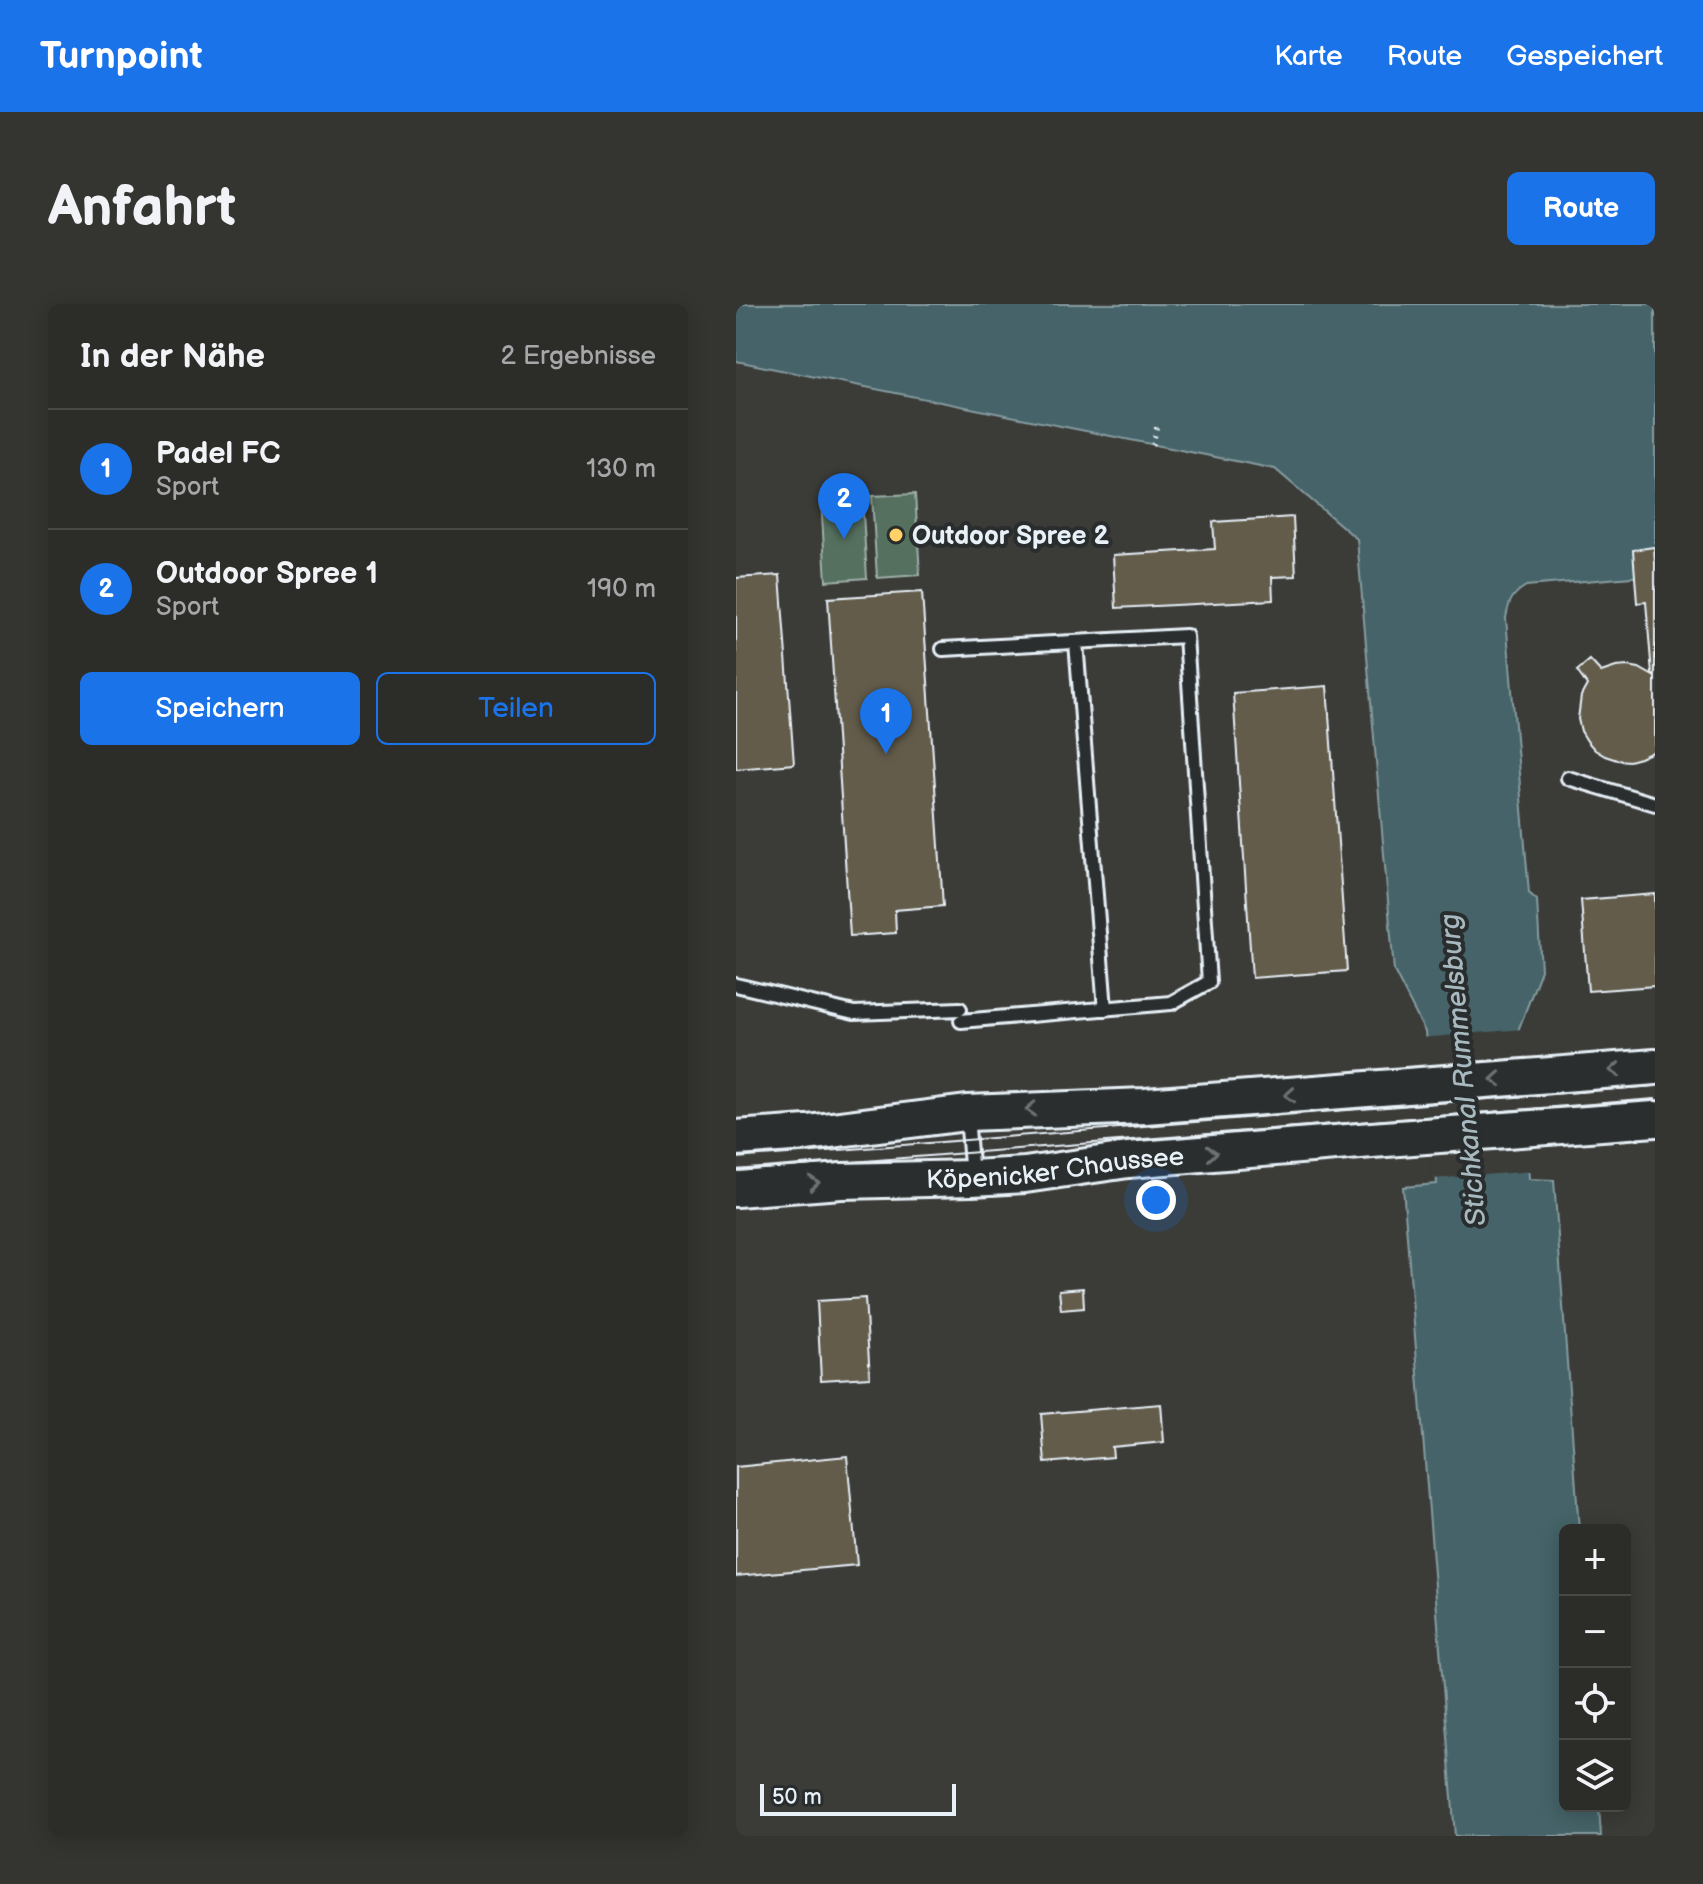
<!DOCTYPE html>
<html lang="de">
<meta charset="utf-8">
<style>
body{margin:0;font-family:"Balsamiq Sans",sans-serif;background:#343431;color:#f1f3f6}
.controls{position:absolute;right:24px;bottom:24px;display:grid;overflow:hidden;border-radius:12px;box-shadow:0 4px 20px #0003}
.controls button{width:72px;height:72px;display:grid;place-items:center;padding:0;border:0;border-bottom:2px solid #484846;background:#2c2c29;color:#f1f3f6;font:40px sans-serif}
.scale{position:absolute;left:24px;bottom:20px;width:196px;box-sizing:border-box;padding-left:8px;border:4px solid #e8f1f8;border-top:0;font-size:22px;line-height:28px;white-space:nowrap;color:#e8f1f8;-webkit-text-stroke:6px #2a2d2e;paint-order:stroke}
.you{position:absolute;left:420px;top:896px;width:28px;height:28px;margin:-20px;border:6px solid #fff;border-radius:50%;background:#1a73e8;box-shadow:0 0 0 12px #1a73e833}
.badge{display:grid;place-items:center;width:52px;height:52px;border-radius:50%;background:#1a73e8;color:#fff;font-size:26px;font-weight:700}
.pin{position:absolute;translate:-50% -66px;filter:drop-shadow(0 2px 4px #0008)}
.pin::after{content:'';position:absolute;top:42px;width:28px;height:24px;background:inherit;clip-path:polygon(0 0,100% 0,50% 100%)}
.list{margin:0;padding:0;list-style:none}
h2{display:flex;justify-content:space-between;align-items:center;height:104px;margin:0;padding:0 32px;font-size:34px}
h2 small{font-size:26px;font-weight:400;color:#a6a7a8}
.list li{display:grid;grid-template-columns:52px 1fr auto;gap:24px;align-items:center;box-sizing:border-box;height:120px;padding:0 32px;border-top:2px solid #484846}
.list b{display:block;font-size:30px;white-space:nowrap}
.list p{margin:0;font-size:26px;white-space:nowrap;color:#a6a7a8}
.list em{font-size:26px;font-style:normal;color:#a6a7a8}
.actions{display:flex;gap:16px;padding:24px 32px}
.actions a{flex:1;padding:18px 0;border:2px solid #1a73e8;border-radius:12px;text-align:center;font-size:28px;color:#1a73e8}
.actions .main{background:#1a73e8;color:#fff}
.icon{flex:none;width:44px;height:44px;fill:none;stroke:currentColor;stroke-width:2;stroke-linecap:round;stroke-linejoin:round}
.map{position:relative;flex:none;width:919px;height:1532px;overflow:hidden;border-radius:12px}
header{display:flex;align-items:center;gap:48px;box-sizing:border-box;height:112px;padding:0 40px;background:#1a73e8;color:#fff}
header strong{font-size:38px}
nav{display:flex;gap:44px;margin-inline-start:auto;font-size:28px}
.intro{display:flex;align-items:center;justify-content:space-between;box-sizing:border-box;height:192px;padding:0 48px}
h1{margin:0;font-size:56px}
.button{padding:20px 36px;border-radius:12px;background:#1a73e8;color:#fff;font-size:28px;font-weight:700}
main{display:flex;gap:48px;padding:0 48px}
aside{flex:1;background:#2c2c29;border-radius:12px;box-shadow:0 4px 20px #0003}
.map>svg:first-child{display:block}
</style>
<header>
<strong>Turnpoint</strong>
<nav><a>Karte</a><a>Route</a><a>Gespeichert</a></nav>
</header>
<div class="intro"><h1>Anfahrt</h1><a class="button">Route</a></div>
<main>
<aside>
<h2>In der Nähe<small>2 Ergebnisse</small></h2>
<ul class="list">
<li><span class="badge">1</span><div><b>Padel FC</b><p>Sport</p></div><em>130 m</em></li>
<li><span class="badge">2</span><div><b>Outdoor Spree 1</b><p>Sport</p></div><em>190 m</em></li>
</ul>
<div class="actions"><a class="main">Speichern</a><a>Teilen</a></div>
</aside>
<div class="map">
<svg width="919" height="1532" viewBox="0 0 919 1532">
<rect width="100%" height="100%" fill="#3b3b37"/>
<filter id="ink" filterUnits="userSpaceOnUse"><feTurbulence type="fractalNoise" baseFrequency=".0125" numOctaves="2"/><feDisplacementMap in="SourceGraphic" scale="16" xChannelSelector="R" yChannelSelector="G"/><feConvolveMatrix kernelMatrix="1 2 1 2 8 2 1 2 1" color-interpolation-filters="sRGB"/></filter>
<g filter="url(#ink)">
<path fill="#546f5e" stroke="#9eb0ab" stroke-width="2" d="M179,190L184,271L141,274L136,192Z
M126,193L131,274L90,277L85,196Z"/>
<path fill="#456467" stroke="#869ca1" stroke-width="2" d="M0,0H919V271L790,282C775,291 773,298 770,314L793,589L801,596L805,666L782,727L793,875L818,876L843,1226H829V1502H863L865,1532H719L667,883L701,880L689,728L658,667L621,235L539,165L0,57Z"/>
<path fill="#3b3b37" d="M787,725L797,867L696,875L685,734Z"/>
<path fill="#635c4b" stroke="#e8f1f8" stroke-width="2" d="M557,213L560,272L536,273L537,296L380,304L377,251L479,245L477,218Z
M918,243L919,260V373L916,370L910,298L901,299L897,246Z
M44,271L58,460L0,465V274Z
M186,288L207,602L159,606L160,629L114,632L92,294Z
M854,356L865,368L880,363L892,362L903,364L919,373V447L904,454L893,457L881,456L869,452L859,446L851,437L845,427L842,415L845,392L851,381L841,367Z
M591,382L611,667L516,674L497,389Z
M919,590V682L852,687L845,596Z
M347,984L348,1004L325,1006L323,986Z
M129,994L134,1073L85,1076L81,997Z
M425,1100L428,1138L376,1143L377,1153L309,1159L305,1110Z
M111,1152L121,1261L0,1272V1163Z"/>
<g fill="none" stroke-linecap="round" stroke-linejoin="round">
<g stroke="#e8f1f8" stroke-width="18">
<path id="service" d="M340,338L369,705
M207,345L450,332L473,678L435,699L225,717
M832,474L919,500
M0,681L118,709L224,705
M231,812L236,873"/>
</g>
<g stroke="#e8f1f8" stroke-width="40">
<g id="secondary">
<path d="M0,834L71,829L231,809L409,802L919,763"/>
<path id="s1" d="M0,885L105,877L236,874L289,871L392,856L636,836L919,815"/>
</g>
</g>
<path stroke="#e8f1f8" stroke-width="5" stroke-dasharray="2 6" stroke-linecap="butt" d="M417,141L421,121"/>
<use href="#service" stroke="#2a2d2e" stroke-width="12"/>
<use href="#secondary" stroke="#2a2d2e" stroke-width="34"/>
<path stroke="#e8f1f8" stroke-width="2" d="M0,854L919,782
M0,867L919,795"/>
</g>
<defs><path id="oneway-chevron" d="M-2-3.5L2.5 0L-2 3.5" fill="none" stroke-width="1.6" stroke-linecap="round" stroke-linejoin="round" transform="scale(2)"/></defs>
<g stroke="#6c7275">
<use href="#oneway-chevron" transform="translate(879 766) rotate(176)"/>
<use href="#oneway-chevron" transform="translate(760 775) rotate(176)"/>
<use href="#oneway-chevron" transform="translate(554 791) rotate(176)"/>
<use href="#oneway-chevron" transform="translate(295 805) rotate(178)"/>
<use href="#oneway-chevron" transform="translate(476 849) rotate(-5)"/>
<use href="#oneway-chevron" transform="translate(78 879) rotate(-4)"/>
</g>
</g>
<circle fill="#ffd166" stroke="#2a2d2e" stroke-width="3" cx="160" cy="231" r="8"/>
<g text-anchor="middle" stroke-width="8" stroke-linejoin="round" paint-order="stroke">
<g font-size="26" font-weight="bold" fill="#e8f1f8" stroke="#2a2d2e" text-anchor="start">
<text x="176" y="240">Outdoor Spree 2</text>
</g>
<g font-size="26" fill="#e8f1f8" stroke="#2a2d2e">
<text dy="9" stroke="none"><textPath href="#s1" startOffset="320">Köpenicker Chaussee</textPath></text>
</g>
<g font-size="28" font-style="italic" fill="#a7b9be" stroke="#2a2d2e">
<text transform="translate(726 766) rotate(-95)" y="10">Stichkanal Rummelsburg</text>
</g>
</g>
</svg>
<div class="controls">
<button>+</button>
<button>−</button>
<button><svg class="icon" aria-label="locate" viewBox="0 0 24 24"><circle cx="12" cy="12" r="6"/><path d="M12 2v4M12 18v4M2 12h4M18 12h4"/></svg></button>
<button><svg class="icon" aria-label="layers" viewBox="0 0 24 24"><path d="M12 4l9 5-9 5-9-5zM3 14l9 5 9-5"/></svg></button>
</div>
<div class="scale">50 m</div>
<div class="you"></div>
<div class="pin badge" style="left:150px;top:450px">1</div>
<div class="pin badge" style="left:108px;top:235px">2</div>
</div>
</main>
